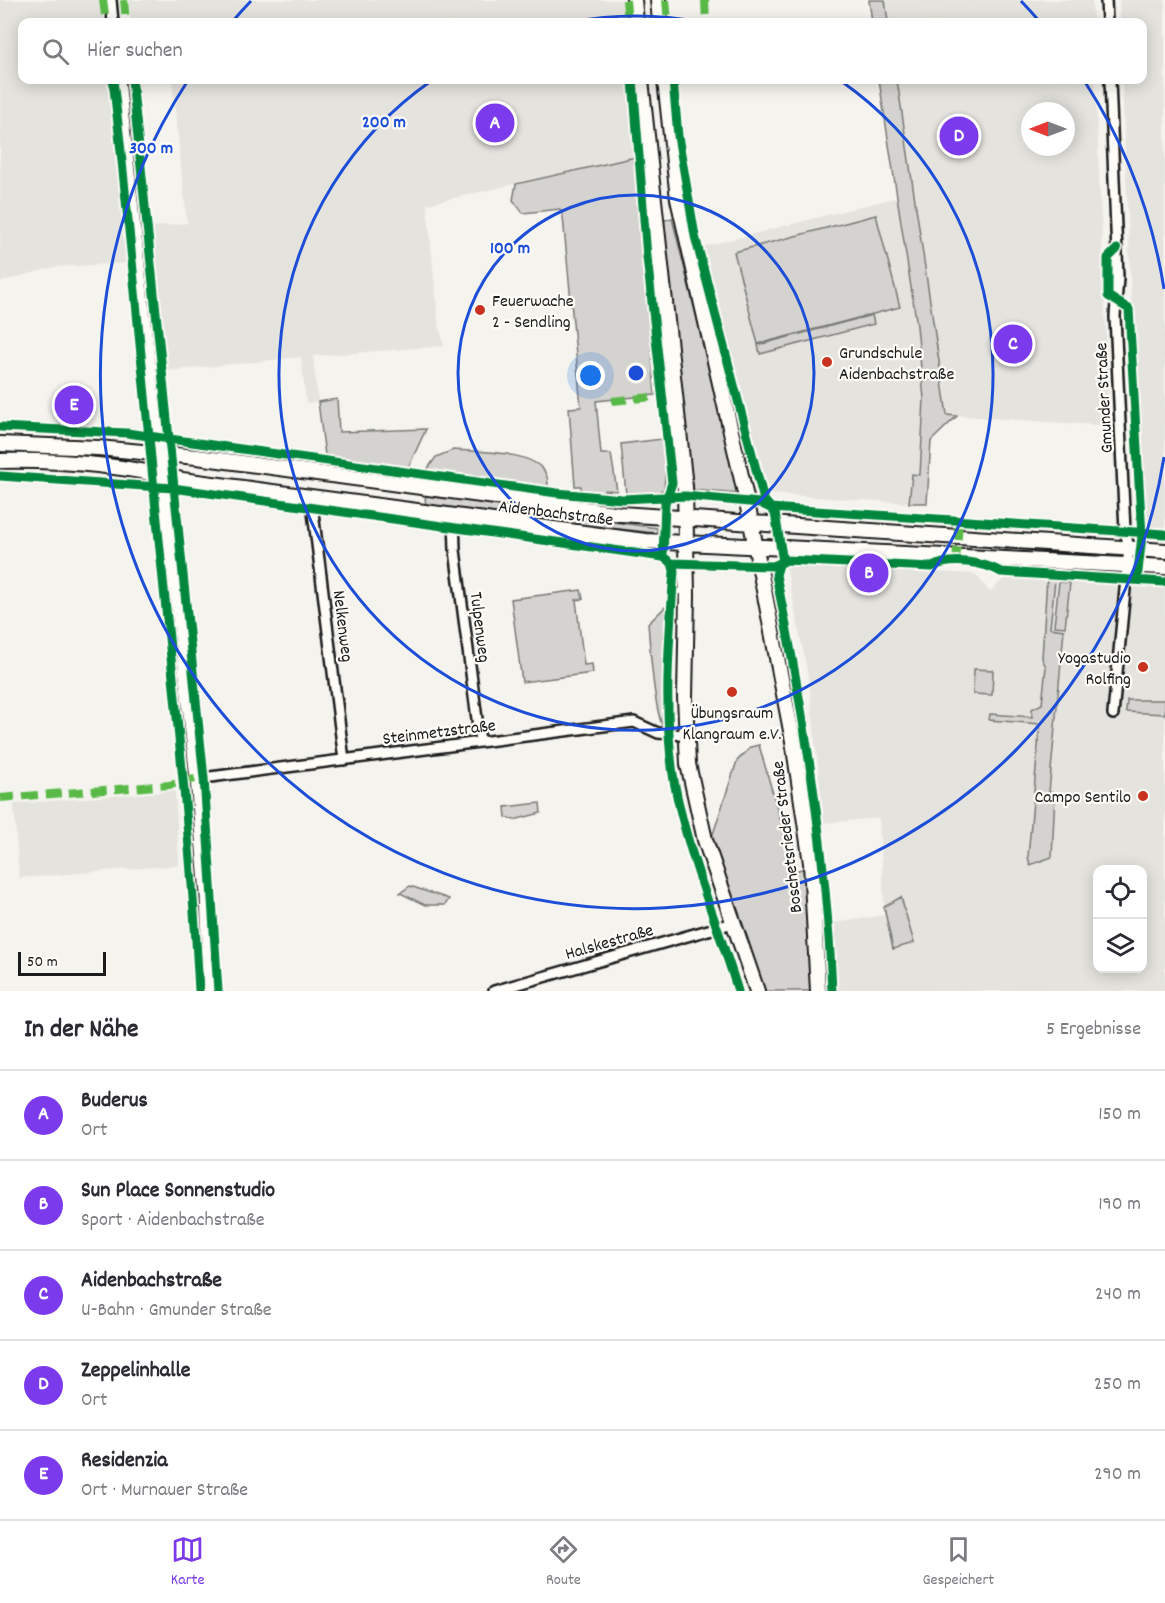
<!DOCTYPE html>
<html lang="de">
<meta charset="utf-8">
<style>
body{margin:0;font-family:Dekko,sans-serif;background:#f7f7f7;color:#2b2b33}
.controls{position:absolute;right:18px;bottom:18px;display:grid;overflow:hidden;border-radius:12px;box-shadow:0 3px 15px #0003}
.controls button{width:54px;height:54px;display:grid;place-items:center;padding:0;border:0;border-bottom:2px solid #e1e1e2;background:#fff;color:#2b2b33;font:30px sans-serif}
.compass{position:absolute;left:1021px;top:102px;width:54px;height:54px;border-radius:50%;background:#fff;box-shadow:0 3px 15px #0003;rotate:270deg}
.scale{position:absolute;left:18px;bottom:15px;width:88px;box-sizing:border-box;padding-left:6px;border:3px solid #1c1c1c;border-top:0;font-size:16px;line-height:21px;white-space:nowrap;color:#1c1c1c;-webkit-text-stroke:4px #fdfcf7;paint-order:stroke}
.you{position:absolute;left:591px;top:376px;width:21px;height:21px;margin:-15px;border:4px solid #fff;border-radius:50%;background:#1a73e8;box-shadow:0 0 0 9px #1a73e833}
.badge{display:grid;place-items:center;width:39px;height:39px;border-radius:50%;background:#7c3aed;color:#fff;font-size:20px;font-weight:700}
.pin{position:absolute;translate:-50% -50%;border:3px solid #fff;box-shadow:0 2px 6px #0006}
.list{margin:0;padding:0;list-style:none}
h2{display:flex;justify-content:space-between;align-items:center;height:78px;margin:0;padding:0 24px;font-size:26px}
h2 small{font-size:20px;font-weight:400;color:#7c7c81}
.list li{display:grid;grid-template-columns:39px 1fr auto;gap:18px;align-items:center;box-sizing:border-box;height:90px;padding:0 24px;border-top:2px solid #e1e1e2}
.list b{display:block;font-size:22px;white-space:nowrap}
.list p{margin:0;font-size:20px;white-space:nowrap;color:#7c7c81}
.list em{font-size:20px;font-style:normal;color:#7c7c81}
.icon{flex:none;width:33px;height:33px;fill:none;stroke:currentColor;stroke-width:2;stroke-linecap:round;stroke-linejoin:round}
.map{position:relative;flex:none;width:1165px;height:991px;overflow:hidden}
.search{position:absolute;background:#fff;box-shadow:0 3px 15px #0003;left:18px;right:18px;top:18px;height:66px;display:flex;align-items:center;gap:15px;box-sizing:border-box;padding:0 21px;border-radius:12px;color:#7c7c81;font-size:22px}
.sheet{height:528px;background:#fff}
nav{display:flex;justify-content:space-around;align-items:center;box-sizing:border-box;height:84px;border-top:2px solid #e1e1e2;background:#fff;font-size:16px;color:#7c7c81}
nav a{display:grid;justify-items:center;gap:3px}
nav .on{color:#7c3aed}
.map>svg:first-child{display:block}
</style>
<div class="map">
<svg width="1165" height="991" viewBox="0 0 1165 991">
<rect width="100%" height="100%" fill="#f4f3ee"/>
<filter id="ink" filterUnits="userSpaceOnUse"><feTurbulence type="fractalNoise" baseFrequency=".0167" numOctaves="2"/><feDisplacementMap in="SourceGraphic" scale="12" xChannelSelector="R" yChannelSelector="G"/><feConvolveMatrix kernelMatrix="1 2 1 2 8 2 1 2 1" color-interpolation-filters="sRGB"/></filter>
<g filter="url(#ink)">
<path fill="#e4e3de" fill-rule="evenodd" d="M0,0H101L104,22H22V80H110L129,243L128,263L54,267L0,282Z
M129,0H622L624,22H131Z
M885,0H1092L1093,22H888Z
M1119,0H1165V529L1141,528L1122,80H1142V22H1120Z
M172,80H629L636,157L427,204L438,320L444,346L313,356L318,402L306,403L301,357L167,371L153,227L187,223Z
M897,80H1095L1110,426L947,415ZM1030,111H1066V147H1030Z
M898,197L917,326L924,399L920,475H912L909,503L770,494L702,247Z
M786,565L975,574L990,592L1007,576L1165,586V991H838L835,923L885,915L879,818L824,823L809,681ZM1098,870H1142V969H1098Z
M175,791L179,865L19,878L14,804Z"/>
<path fill="#d4d3cf" stroke="#787876" stroke-width="1.5" d="M869,0H885L888,22H872Z
M879,80H897L947,415L957,416L931,441L927,503H909L912,474L920,475L924,399L917,326Z
M636,157L655,395L596,401L601,454H611L617,491L604,490L603,493L581,491V486H575L569,408L581,407L563,217L560,209L523,213L513,200L516,184Z
M876,215L900,307L758,344L734,252Z
M672,218L740,494L694,490L682,415L659,222Z
M872,315L874,324L760,354L758,345Z
M337,399L339,432L426,429L408,468L325,455L318,402Z
M662,439L666,464L664,489L655,494H626L621,444Z
M0,448L127,455L126,463L0,454Z
M453,450C476,452 535,450 546,474C548,478 548,485 548,488L426,471L436,457Z
M429,495L543,511L545,517L537,522L426,505L425,498Z
M570,516L657,528V533L572,524L569,521Z
M967,545L1109,553V556L1010,549L995,552L966,550Z
M1047,578L1055,580L1050,628L1064,630L1049,792L1055,793L1052,857L1030,865L1028,857L1040,724L989,720L990,714L1032,717V709L1042,704L1046,667L1042,658Z
M1059,582L1070,583L1065,627L1054,626Z
M581,590L583,599L576,600L584,665L592,664L593,673L522,682L511,599Z
M670,602L664,692L665,730C654,717 650,645 648,624Z
M974,669L993,670L992,695L973,694Z
M1127,700H1165V714L1126,712Z
M759,745L795,871L805,868L812,991H762L711,840L737,761L751,747Z
M540,803L541,813L514,820L506,817L505,807Z
M410,886L449,899L445,905H425L400,893Z
M901,897L914,943L893,949L884,907Z"/>
<g fill="none" stroke-linecap="round" stroke-linejoin="round">
<g stroke="#1c1c1c" stroke-width="14">
<path id="minor" d="M111,0L113,22
M1106,0L1107,22
M120,80L195,779L205,894L209,991
M1110,80L1118,278L1115,316L1125,531L1129,548L1113,714
M311,496L344,760
M454,517L455,550L480,742
M195,779L634,722L658,733L686,735
M494,991L733,923"/>
</g>
<g stroke="#1c1c1c" stroke-width="18">
<path id="secondary" d="M634,0L636,22
M658,0L660,22
M641,80L685,487L687,595L685,697L688,764L705,840L757,991
M665,80L678,199L747,502L793,741L811,863L818,991
M0,444L98,448L197,457L621,514L1165,551
M0,461C60,460 123,465 182,480L645,541L1165,567"/>
</g>
<use href="#minor" stroke="#fdfcf7" stroke-width="9"/>
<use href="#secondary" stroke="#fdfcf7" stroke-width="14"/>
<path stroke="#58b947" stroke-width="8" stroke-dasharray="15 8" stroke-linecap="butt" d="M103,0L106,22
M124,0L126,22
M626,0L628,22
M666,0L668,22
M705,0L706,22
M612,401L662,396
M956,563L959,521
M0,798L169,785L195,779"/>
<g stroke="#fdfcf7" stroke-width="13">
<path id="cycleway" d="M113,80C127,198 137,317 149,437C166,622 189,805 199,991
M132,80L204,778L218,991
M633,80L647,257L672,483L665,503L663,557
M673,80L678,136L695,236L764,500L775,513L783,562
M1117,249L1108,258V296L1129,309L1142,536L1137,580
M0,427L127,433L557,493L622,499L685,496L760,503L770,508L1165,534
M0,476L173,488L663,557L672,563L674,571C669,640 663,713 674,781C687,853 717,922 738,991
M672,563L773,566L786,560L932,567C951,557 983,562 1001,572L1165,582
M779,565L776,575C804,713 826,850 832,991"/>
</g>
<use href="#cycleway" stroke="#00873e" stroke-width="9"/>
</g>
</g>
<g fill="none" stroke="#1d4ed8" stroke-width="3">
<circle cx="636" cy="373" r="178"/>
<path d="M571 22A357 357 0 0 1 701 22M841 81A357 357 0 1 1 431 81"/>
<path d="M1164 457A535 535 0 1 1 187 82M232 22A535 535 0 0 1 251 1M1021 1A535 535 0 0 1 1040 22M1085 82A535 535 0 0 1 1164 289"/>
</g>
<g fill="#c8321e" stroke="#fdfcf7" stroke-width="2">
<circle cx="480" cy="310" r="6"/>
<circle cx="827" cy="362" r="6"/>
<circle cx="1143" cy="667" r="6"/>
<circle cx="732" cy="692" r="6"/>
<circle cx="1143" cy="796" r="6"/>
</g>
<g text-anchor="middle" stroke-width="4.5" stroke-linejoin="round" paint-order="stroke">
<g font-size="18" fill="#1c1c1c" stroke="#fdfcf7" text-anchor="start">
<text x="492" y="306">Feuerwache<tspan x="492" dy="21">2 - Sendling</tspan></text>
<text x="839" y="358">Grundschule<tspan x="839" dy="21">Aidenbachstraße</tspan></text>
<text x="1131" y="663" text-anchor="end">Yogastudio<tspan x="1131" dy="21">Rolfing</tspan></text>
<text x="732" y="718" text-anchor="middle">Übungsraum<tspan x="732" dy="21">Klangraum e.V.</tspan></text>
<text x="1131" y="802" text-anchor="end">Campo Sentilo</text>
</g>
<g font-size="18" fill="#1c1c1c" stroke="#fdfcf7">
<text transform="translate(1103 398) rotate(-93)" y="6">Gmunder Straße</text>
<text transform="translate(556 512) rotate(7)" y="6">Aidenbachstraße</text>
<text transform="translate(344 626) rotate(83)" y="6">Nelkenweg</text>
<text transform="translate(481 627) rotate(83)" y="6">Tulpenweg</text>
<text transform="translate(439 731) rotate(-7)" y="6">Steinmetzstraße</text>
<text transform="translate(786 837) rotate(-97)" y="6">Boschetsrieder Straße</text>
<text transform="translate(609 941) rotate(-16)" y="6">Halskestraße</text>
</g>
</g>
<circle cx="636" cy="373" r="9" fill="#1d4ed8" stroke="#fdfcf7" stroke-width="3"/>
<g font-size="18" text-anchor="middle" font-weight="bold" fill="#1d4ed8" stroke="#fdfcf7" stroke-width="4.5" stroke-linejoin="round" paint-order="stroke">
<text x="384" y="127">200 m</text>
<text x="151" y="153">300 m</text>
<text x="510" y="253">100 m</text>
</g>
</svg>
<div class="controls">
<button><svg class="icon" aria-label="locate" viewBox="0 0 24 24"><circle cx="12" cy="12" r="6"/><path d="M12 2v4M12 18v4M2 12h4M18 12h4"/></svg></button>
<button><svg class="icon" aria-label="layers" viewBox="0 0 24 24"><path d="M12 4l9 5-9 5-9-5zM3 14l9 5 9-5"/></svg></button>
</div>
<svg class="compass" viewBox="-18 -18 36 36"><path d="M0-13l5 13h-10z" fill="#e53935"/><path d="M0 13l5-13h-10z" fill="#7c7c81"/></svg>
<div class="scale">50 m</div>
<div class="you"></div>
<div class="pin badge" style="left:495px;top:123px">A</div>
<div class="pin badge" style="left:869px;top:573px">B</div>
<div class="pin badge" style="left:1013px;top:344px">C</div>
<div class="pin badge" style="left:959px;top:136px">D</div>
<div class="pin badge" style="left:74px;top:405px">E</div>
<div class="search"><svg class="icon" aria-label="search" viewBox="0 0 24 24"><circle cx="10" cy="10" r="6"/><path d="M15 15l6 6"/></svg>Hier suchen</div>
</div>
<section class="sheet">
<h2>In der Nähe<small>5 Ergebnisse</small></h2>
<ul class="list">
<li><span class="badge">A</span><div><b>Buderus</b><p>Ort</p></div><em>150 m</em></li>
<li><span class="badge">B</span><div><b>Sun Place Sonnenstudio</b><p>Sport · Aidenbachstraße</p></div><em>190 m</em></li>
<li><span class="badge">C</span><div><b>Aidenbachstraße</b><p>U-Bahn · Gmunder Straße</p></div><em>240 m</em></li>
<li><span class="badge">D</span><div><b>Zeppelinhalle</b><p>Ort</p></div><em>250 m</em></li>
<li><span class="badge">E</span><div><b>Residenzia</b><p>Ort · Murnauer Straße</p></div><em>290 m</em></li>
</ul>
</section>
<nav>
<a class="on"><svg class="icon" aria-label="map" viewBox="0 0 24 24"><path d="M3 6l6-2 6 2 6-2v14l-6 2-6-2-6 2zM9 4v14M15 6v14"/></svg>Karte</a>
<a><svg class="icon" aria-label="directions" viewBox="0 0 24 24"><path d="M12 3l9 9-9 9-9-9zM9 14v-3h6M13 9l2 2-2 2"/></svg>Route</a>
<a><svg class="icon" aria-label="saved" viewBox="0 0 24 24"><path d="M7 4h10v16l-5-4-5 4z"/></svg>Gespeichert</a>
</nav>
